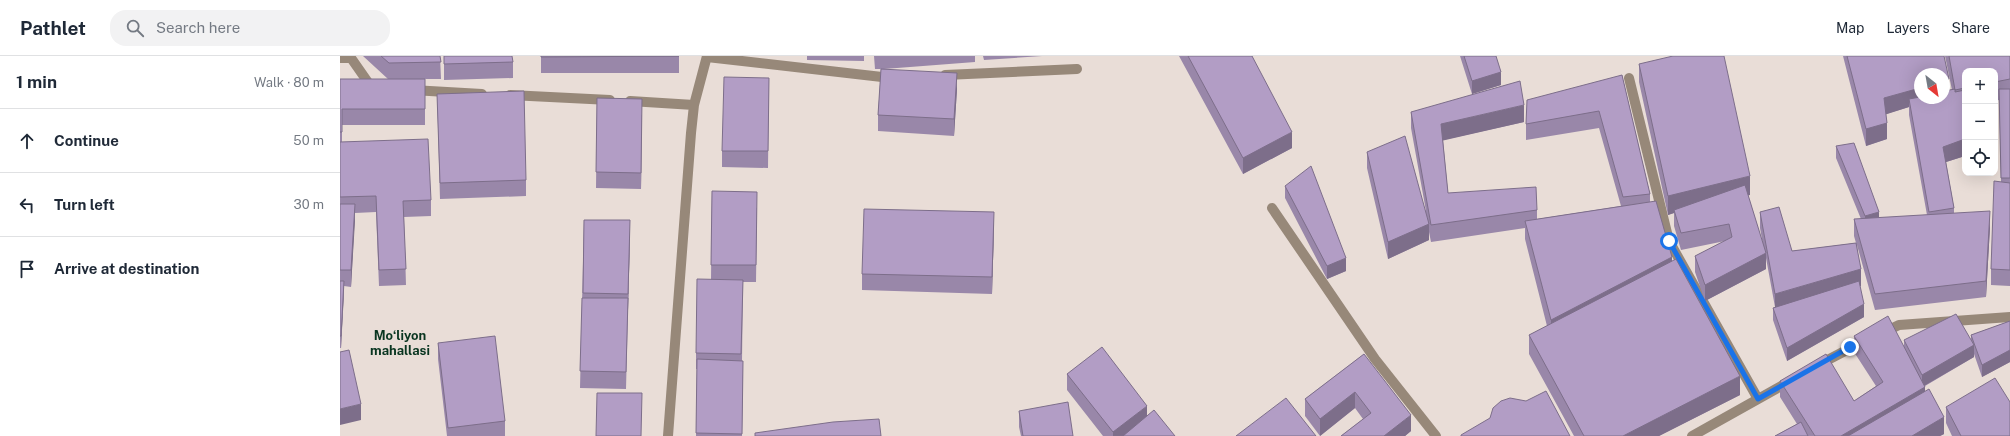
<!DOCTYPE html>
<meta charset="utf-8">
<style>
body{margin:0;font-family:"Public Sans",sans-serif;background:#f2f2f3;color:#1f2937}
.controls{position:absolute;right:12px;top:12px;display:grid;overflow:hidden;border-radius:8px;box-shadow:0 4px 16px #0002}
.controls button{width:36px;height:36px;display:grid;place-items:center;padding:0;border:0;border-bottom:1px solid #e0e1e3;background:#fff;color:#1f2937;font:20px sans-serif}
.compass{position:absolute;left:1574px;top:12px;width:36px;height:36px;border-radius:50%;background:#fff;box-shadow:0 4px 16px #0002;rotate:149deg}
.stop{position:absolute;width:12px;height:12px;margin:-9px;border:3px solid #1a73e8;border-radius:50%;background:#fff}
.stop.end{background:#1a73e8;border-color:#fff;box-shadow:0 1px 4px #0008}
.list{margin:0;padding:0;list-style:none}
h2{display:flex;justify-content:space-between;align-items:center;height:52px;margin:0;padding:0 16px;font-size:17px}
h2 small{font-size:13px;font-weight:400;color:#747a83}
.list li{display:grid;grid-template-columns:26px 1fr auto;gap:12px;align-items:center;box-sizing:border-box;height:64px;padding:0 16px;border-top:1px solid #e0e1e3}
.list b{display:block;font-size:15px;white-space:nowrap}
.list em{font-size:13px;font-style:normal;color:#747a83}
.icon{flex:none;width:22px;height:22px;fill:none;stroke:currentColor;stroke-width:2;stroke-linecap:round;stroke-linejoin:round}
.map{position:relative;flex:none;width:1670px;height:380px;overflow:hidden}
header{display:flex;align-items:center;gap:24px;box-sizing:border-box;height:56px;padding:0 20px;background:#fff;border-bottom:1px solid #e0e1e3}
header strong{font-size:19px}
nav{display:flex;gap:22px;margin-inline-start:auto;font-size:14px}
.search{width:280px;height:36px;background:#f2f2f3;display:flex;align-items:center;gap:10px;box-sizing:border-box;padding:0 14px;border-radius:16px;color:#747a83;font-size:15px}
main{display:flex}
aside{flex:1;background:#fff}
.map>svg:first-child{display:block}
</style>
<header>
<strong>Pathlet</strong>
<div class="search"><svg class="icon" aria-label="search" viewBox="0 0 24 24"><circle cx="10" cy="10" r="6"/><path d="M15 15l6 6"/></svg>Search here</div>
<nav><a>Map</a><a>Layers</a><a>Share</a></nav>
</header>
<main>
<aside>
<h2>1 min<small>Walk · 80 m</small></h2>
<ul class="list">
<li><svg class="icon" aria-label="ahead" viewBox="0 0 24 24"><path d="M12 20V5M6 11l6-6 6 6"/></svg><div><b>Continue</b></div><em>50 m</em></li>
<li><svg class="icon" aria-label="left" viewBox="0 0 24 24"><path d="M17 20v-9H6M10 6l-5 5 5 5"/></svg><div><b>Turn left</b></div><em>30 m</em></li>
<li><svg class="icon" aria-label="arrive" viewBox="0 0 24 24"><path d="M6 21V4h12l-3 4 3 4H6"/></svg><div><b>Arrive at destination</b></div></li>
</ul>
</aside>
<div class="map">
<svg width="1670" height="380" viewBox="0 0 1670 380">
<rect width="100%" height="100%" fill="#e9ddd7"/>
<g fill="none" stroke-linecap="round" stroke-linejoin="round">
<path stroke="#978879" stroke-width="10" d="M367,1L542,21H553
M0,2H11L32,32H34
M605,19L737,13
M1289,22L1329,185L1418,343
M72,34L142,38
M170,39L270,44
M290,45L354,49
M932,152L1035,303L1096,380
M1542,277L1559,269L1670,261
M1478,309L1526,284
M328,380L351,77L354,49L367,0
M1352,380L1452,324"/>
</g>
<path fill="#9987a9" d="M23,0H100L101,23H64H85V69H2V86L91,144V160L64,161L66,229L39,230L36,156L15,157L11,231L4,230L1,292H0V23H48Z
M104,0L173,6V22L104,24Z
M201,0H339V17H201Z
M467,0H524V5L467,4Z
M534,0H635V6L544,13L617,33L614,80L538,75V59L541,13H535Z
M643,0H702L644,4Z
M839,0H912L952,92L903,118Z
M1120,0H1156L1161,29L1132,38Z
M1503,0H1604L1609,34H1612L1605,0H1670V230L1651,229V213L1661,126L1659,44L1655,45V15H1625V100L1606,106L1614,152V157L1650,171L1646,241L1535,254L1517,189L1521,230H1520L1524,261L1447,305L1433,264V252L1435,251L1426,202V213L1365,245L1355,216V200L1385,185L1341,194L1334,170V157L1328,159L1299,26V8L1410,139H1408L1423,189L1420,172V156L1452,195L1516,187L1514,180V163H1521L1496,102V90L1539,162L1587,159L1569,59V51L1546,58L1547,83L1526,90Z
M1282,19L1310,138V146L1332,205L1400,339L1319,380H1234L1189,298V279L1207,270L1185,183V172L1091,186L1089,176V184L1048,203L1027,112V96L1086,155L1071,72V56L1184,66L1103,84L1108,137L1197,154V163L1281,150L1259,72L1186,84V68Z
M429,22L428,112L382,111V95Z
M97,38L186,124V140L100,143Z
M257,42L302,59L301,133L256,132Z
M945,130L1006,215L987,223L945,142Z
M372,135L417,152L416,226H403L402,305L403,321L402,380H356L357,313H356V297L371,224Z
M244,164L290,181L288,254L286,333L240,332Z
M654,172L652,238L522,234V218Z
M1670,265V306L1642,321L1634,298V301L1585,330V335L1604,378L1600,380H1435L1457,368L1440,341V325L1514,345L1536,330L1514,296V280L1564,291V284L1631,285V279Z
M98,287L165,365V380H107L98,303Z
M1024,298L1071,375L1065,380H1001L1023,363L1015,352L980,380L965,360V343Z
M727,318L807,360L835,380H763L727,334Z
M1606,351L1670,380H1612L1606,367Z
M679,355L733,380H681L679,371Z"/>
<path fill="#7d6e8a" d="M1161,16V29L1132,38V25Z
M617,17V33L614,80V63Z
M1609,23V39L1604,41V24Z
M1580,32V42L1569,43V51L1544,59V42Z
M302,43V59L301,133V117Z
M1184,49V66L1101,85V68Z
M1547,67V83L1526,90V73Z
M952,76V92L903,118V102Z
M1625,83V100L1603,107V91Z
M1410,120V139L1335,157L1334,154V157L1328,159V140Z
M15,148V165L11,231V214Z
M1650,155V171L1646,241V225Z
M654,156V172L652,238V221Z
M1539,156V169L1525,173V160Z
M290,164V181L288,254V238Z
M1089,168V184L1048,203V186Z
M1426,197V213L1365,245V229Z
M1332,201V220L1211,282V264Z
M1006,202V215L987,223V210Z
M1521,213V230L1435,254V238Z
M4,225V237L1,292V280Z
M1524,248V261L1447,305V292Z
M1634,289V301L1582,331V319Z
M1670,294V306L1642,321V309Z
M1400,320V339L1319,380H1283Z
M1585,331V347L1529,380H1501Z
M1015,336V352L980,380V363Z
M21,348V364L0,369V353Z
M807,350V367L789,380H773V376Z
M1071,359V375L1065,380H1044Z
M1604,361V378L1600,380H1572Z"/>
<path fill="#b29dc5" stroke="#7d6e8a" d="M41,0H100L101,6L49,7Z
M104,0H172L173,6L104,8Z
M201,0H339L201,1Z
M848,0H912L952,76L903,102Z
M1124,0H1156L1161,16L1132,25Z
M1333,0H1384L1410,120L1328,140L1299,8Z
M1507,0H1604L1609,23L1604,24V18H1580V32L1544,42L1547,67L1526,73Z
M1609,0H1670V23L1655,26V15H1625V32L1615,34Z
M541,13L617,17L614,63L538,59Z
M1282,19L1310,138L1283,141L1259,55L1186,68L1187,44Z
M384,21L429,22L428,95H382Z
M0,23H85V53H2V76H0Z
M1180,25L1184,49L1101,68L1108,137L1196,131L1197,154L1091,169L1071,56Z
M1615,33V36L1625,34V83L1603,91L1614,152L1589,156L1569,43L1580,41V42H1604V35Z
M1659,33H1670V122H1661Z
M184,35L186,124L100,127L97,38Z
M257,42L302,43L301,117L256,116Z
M1065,80L1089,168L1048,186L1027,96Z
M88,83L91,144L63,145L66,213L39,214L36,140L0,141V86Z
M1514,87L1539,156L1525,160L1496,90Z
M971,110L1006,202L987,210L945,130Z
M1654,125L1670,127V214L1651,213Z
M1405,129L1426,197L1365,229L1355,200L1392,181L1389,168L1341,177L1334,154Z
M372,135L417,136L416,209H371Z
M1316,145L1332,201L1211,264L1185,165Z
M0,148H15L11,214H0Z
M1439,151L1452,195L1516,187L1521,213L1435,238L1420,156Z
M524,153L654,156L652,221L522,218Z
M1650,155L1646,225L1535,238L1514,163Z
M244,164H290L288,238L243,237Z
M1336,203L1400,320L1283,380H1244L1189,279Z
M357,223L403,224L401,298L356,297Z
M0,225H4L1,280H0Z
M1519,225L1524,248L1447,292L1433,252Z
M242,242H288L286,316L240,315Z
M1616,258L1634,289L1582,319L1564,284Z
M1548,260L1585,331L1501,380H1475L1440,325L1486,298L1514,345L1543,326L1514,280Z
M1670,265V294L1642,309L1631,279Z
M155,280L165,365L108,372L98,287Z
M762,291L807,350L773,376L727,318Z
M9,294L21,348L0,353V296Z
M1024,298L1071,359L1044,380H1001L1031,357L1015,336L980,363L965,343Z
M357,303L403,305L402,378L356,377Z
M1655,322L1670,346V380H1621L1606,351Z
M1589,333L1604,361L1572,380H1508Z
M1206,335L1230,380H1121V379L1150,362L1153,352L1161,345L1170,342L1186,345Z
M257,337H302L301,380H256Z
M946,342L976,380H896Z
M728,346L733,380H683L679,355Z
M814,354L835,380H783Z
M539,363L541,380H415V377L493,366Z
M1461,366L1468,380H1435Z"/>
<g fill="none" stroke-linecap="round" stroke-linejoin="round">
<path stroke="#1a73e8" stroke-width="5" d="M1329,185L1418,343L1510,291"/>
</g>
<g text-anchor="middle" stroke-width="3" stroke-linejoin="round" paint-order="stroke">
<g font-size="13" font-weight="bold" fill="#093520" stroke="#e9ddd7">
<text x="60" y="284">Moʻliyon<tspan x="60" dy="15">mahallasi</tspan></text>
</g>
</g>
</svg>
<div class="controls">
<button>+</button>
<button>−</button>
<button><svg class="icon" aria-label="locate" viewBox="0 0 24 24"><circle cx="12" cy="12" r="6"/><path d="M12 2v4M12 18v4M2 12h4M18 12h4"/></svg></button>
</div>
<svg class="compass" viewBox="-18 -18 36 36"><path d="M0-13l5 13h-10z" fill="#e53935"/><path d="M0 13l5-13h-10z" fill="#747a83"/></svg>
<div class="stop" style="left:1329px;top:185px"></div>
<div class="stop end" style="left:1510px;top:291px"></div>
</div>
</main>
